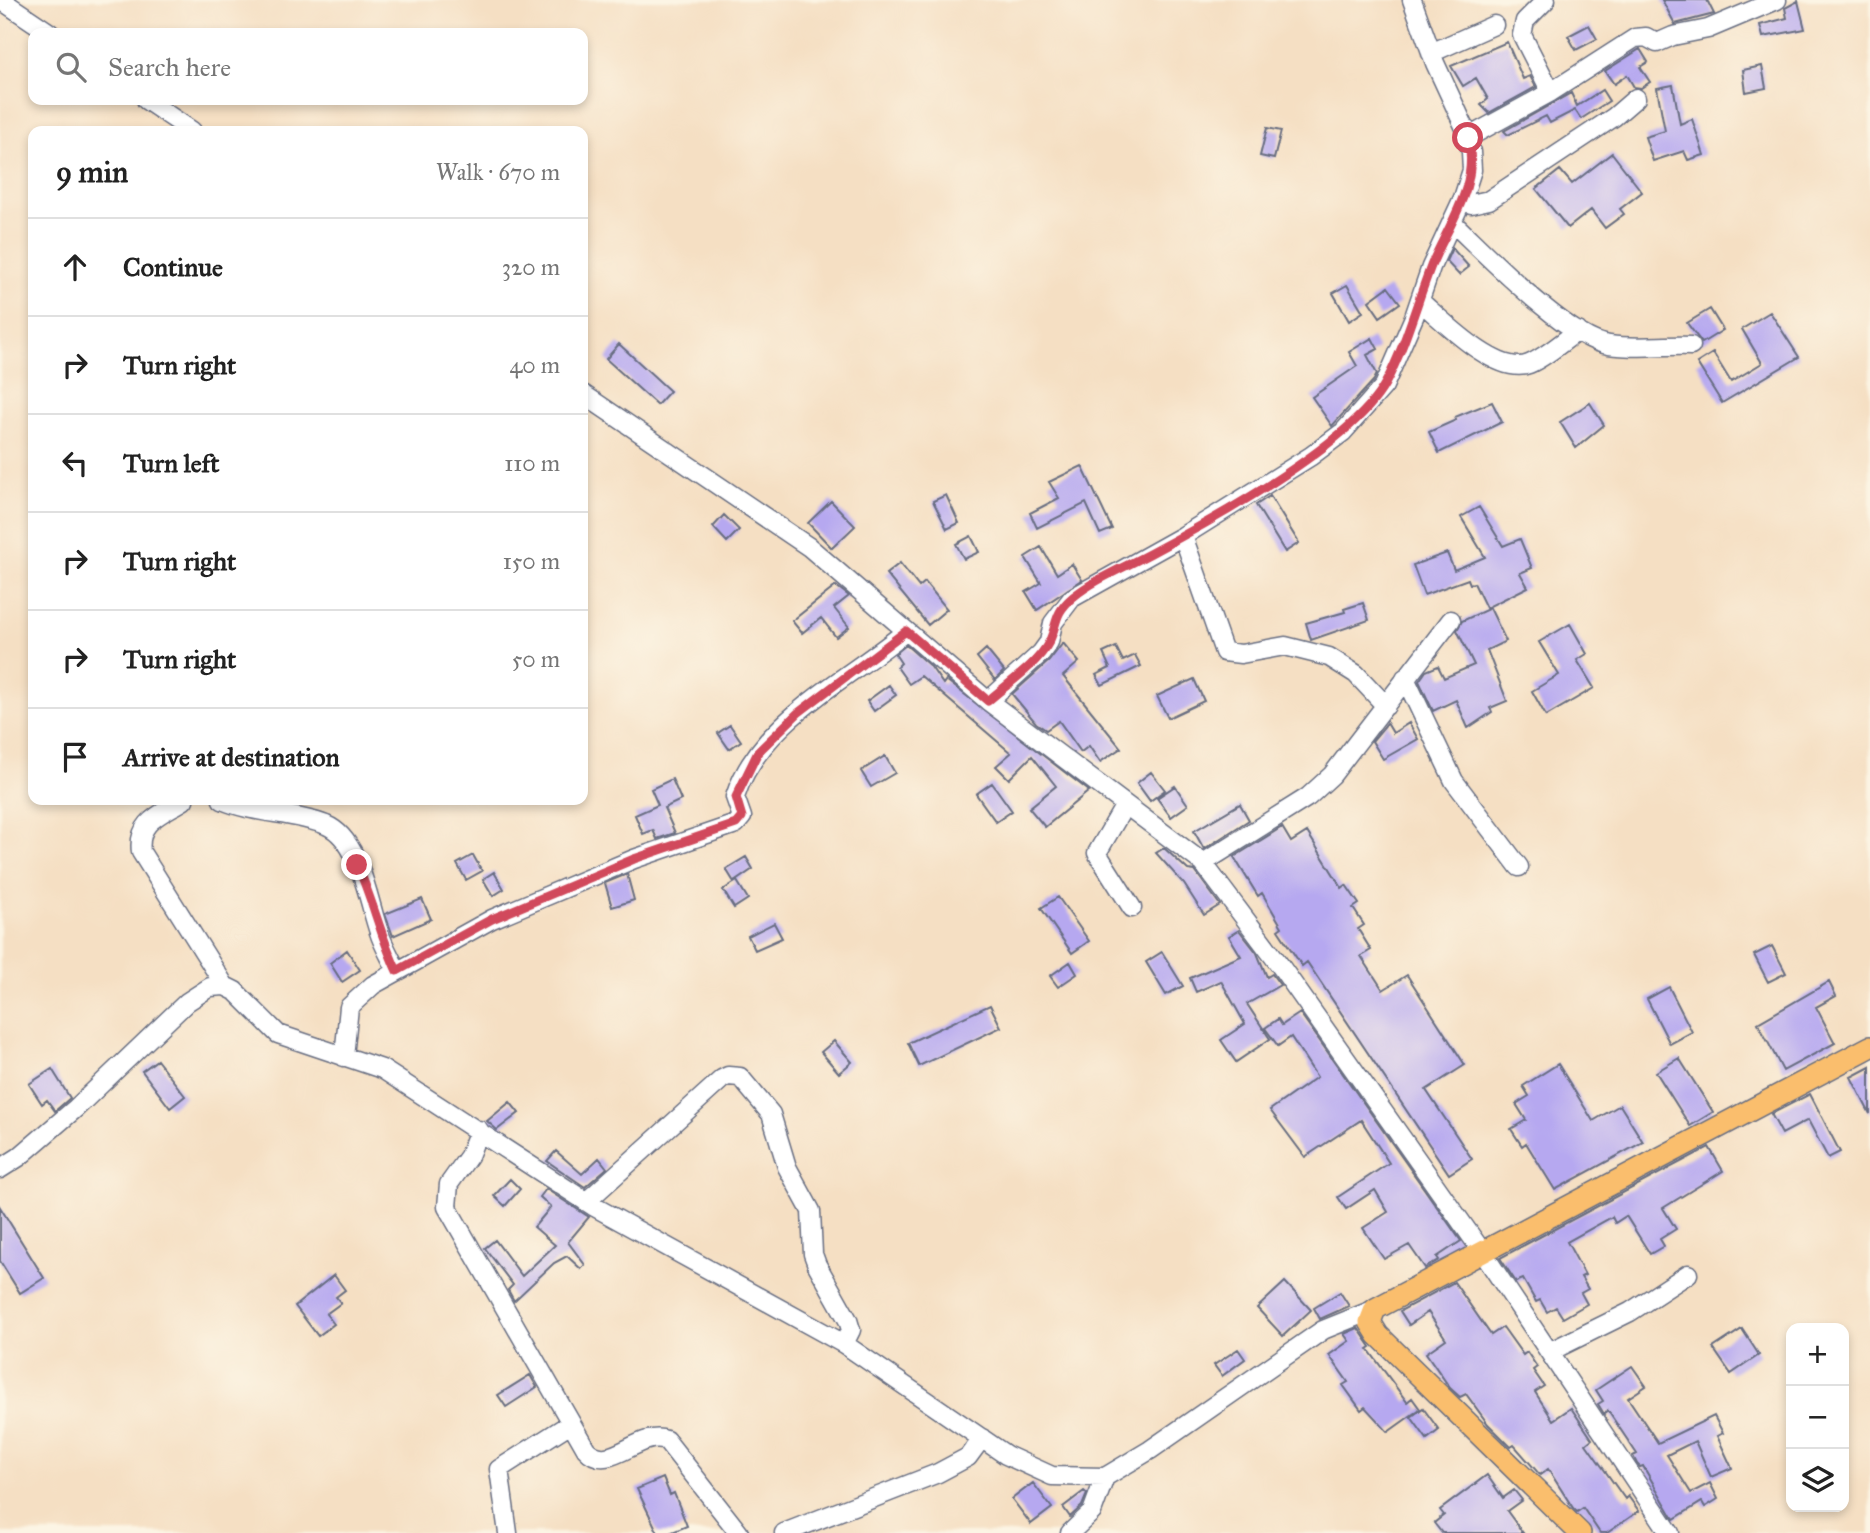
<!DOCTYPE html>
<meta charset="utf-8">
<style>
body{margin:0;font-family:"IM FELL Great Primer",serif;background:#f6f6f6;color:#222}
.controls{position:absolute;right:21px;bottom:21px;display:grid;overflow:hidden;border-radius:14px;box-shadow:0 4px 10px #0003}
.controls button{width:63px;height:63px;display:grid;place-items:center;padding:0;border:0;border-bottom:2px solid #e0e0e0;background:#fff;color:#222;font:35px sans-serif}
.stop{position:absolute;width:21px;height:21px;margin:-16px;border:5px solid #d1495b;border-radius:50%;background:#fff}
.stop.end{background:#d1495b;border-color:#fff;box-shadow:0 2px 7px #0008}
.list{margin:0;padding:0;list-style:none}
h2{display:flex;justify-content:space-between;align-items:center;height:91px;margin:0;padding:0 28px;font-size:30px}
h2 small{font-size:23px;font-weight:400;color:#767676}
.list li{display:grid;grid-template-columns:46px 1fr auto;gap:21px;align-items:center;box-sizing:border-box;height:98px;padding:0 28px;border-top:2px solid #e0e0e0}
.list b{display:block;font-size:26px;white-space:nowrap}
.list em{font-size:23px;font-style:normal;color:#767676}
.icon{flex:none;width:38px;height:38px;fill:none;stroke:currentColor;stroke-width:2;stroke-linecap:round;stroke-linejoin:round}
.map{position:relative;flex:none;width:1870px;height:1533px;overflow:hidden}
.search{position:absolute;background:#fff;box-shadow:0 4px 10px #0003;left:28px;top:28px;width:560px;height:77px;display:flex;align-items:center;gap:18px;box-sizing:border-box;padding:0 24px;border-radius:14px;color:#767676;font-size:26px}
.panel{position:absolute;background:#fff;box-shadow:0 4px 10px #0003;left:28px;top:126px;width:560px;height:679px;border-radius:14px}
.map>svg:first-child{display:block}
</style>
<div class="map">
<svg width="1870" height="1533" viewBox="0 0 1870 1533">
<rect width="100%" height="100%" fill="#fcf5e5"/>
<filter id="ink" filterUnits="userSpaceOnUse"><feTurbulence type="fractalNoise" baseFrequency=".0143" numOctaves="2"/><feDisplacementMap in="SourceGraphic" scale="14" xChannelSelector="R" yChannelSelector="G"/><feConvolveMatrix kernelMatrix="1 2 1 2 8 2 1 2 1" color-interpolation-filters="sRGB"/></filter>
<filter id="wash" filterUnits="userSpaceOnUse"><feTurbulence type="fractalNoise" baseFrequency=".00686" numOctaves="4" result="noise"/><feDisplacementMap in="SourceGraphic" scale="28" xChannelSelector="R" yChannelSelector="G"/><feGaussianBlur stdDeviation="1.57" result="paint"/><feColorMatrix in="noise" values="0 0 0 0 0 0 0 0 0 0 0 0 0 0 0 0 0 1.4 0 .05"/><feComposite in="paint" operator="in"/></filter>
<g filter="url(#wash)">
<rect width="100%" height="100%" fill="#f5dfc3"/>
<g id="blocks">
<path fill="#b6a8f0" d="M1662,0H1707L1714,14L1675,24Z
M1798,1L1805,29L1763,37L1760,25L1787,18L1785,8Z
M1589,25L1597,39L1576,50L1568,36Z
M1507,42L1523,79L1530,76L1536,87L1489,113L1481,105L1488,99L1476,78L1463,86L1451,66Z
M1640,49L1648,62L1640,67L1650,82L1641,88L1634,87L1627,75L1614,84L1605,71Z
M1762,66L1766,88L1746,92L1743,70Z
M1673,85L1680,124L1692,119L1704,155L1688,160L1684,151L1653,161L1645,137L1665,131L1657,88Z
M1602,90L1609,101L1581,119L1575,110L1550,123L1546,116L1508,135L1504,131L1571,93L1577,106Z
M1267,128L1281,131L1274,159L1260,156Z
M1612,153L1642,192L1620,209L1624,214L1605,228L1591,210L1568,228L1536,189L1560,170L1572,184Z
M1452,248L1469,267L1459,275L1446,261Z
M1347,285L1363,312L1349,321L1333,293Z
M1388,287L1400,303L1380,317L1369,301Z
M1710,309L1723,330L1702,343L1687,323Z
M1770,312L1799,357L1722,403L1697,363L1713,353L1731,382L1762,363L1742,329Z
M1372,338L1378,349L1367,355L1377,374L1374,380L1332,426L1312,397L1357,366L1349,352Z
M619,344L670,391L657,405L606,359Z
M1492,402L1502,422L1439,453L1429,432L1456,420L1455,417Z
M1590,403L1604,425L1576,448L1560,422Z
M1082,466L1112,529L1100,534L1086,503L1037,528L1030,513L1059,498L1049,482Z
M946,495L959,523L947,529L933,501Z
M1270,496L1299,543L1285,552L1256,505Z
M831,501L855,526L832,548L808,523Z
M1479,507L1503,546L1520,539L1532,568L1520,573L1528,587L1486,608L1474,583L1470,584L1468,579L1424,595L1413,565L1447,553L1454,570L1485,557L1461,517Z
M724,515L739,530L727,542L713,527Z
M971,536L979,552L964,559L956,544Z
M1041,547L1057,574L1072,564L1082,580L1037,610L1026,592L1041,583L1025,557Z
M900,563L919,587L925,582L947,609L928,625L886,574Z
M836,586L849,596L834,608L849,627L836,637L821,618L802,633L792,621Z
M1363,603L1369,620L1311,640L1306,623L1345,612L1344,609Z
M1490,608L1506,641L1487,650L1507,701L1490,708L1492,712L1468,728L1456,700L1433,711L1419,681L1426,671L1438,666L1444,678L1474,665L1457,630L1462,621Z
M1570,624L1587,654L1577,660L1594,688L1546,716L1532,691L1559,675L1539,642Z
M1063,643L1079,662L1063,676L1121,748L1100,762L1089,746L1081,752L1059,721L1046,730L1036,723L1012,694L1049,661Z
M906,645L931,667L943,684L946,680L1089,791L1045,827L1029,808L1056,786L1032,756L1009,779L996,766L1011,753L921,676L909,684L897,667L901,663L895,654Z
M1116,647L1123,661L1135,655L1141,666L1102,685L1096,675L1110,668L1103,653Z
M986,649L1004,671L995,680L977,657Z
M1194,679L1204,701L1168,718L1157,696Z
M889,685L896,695L874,711L867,701Z
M1387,723L1393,733L1409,723L1418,739L1383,759L1372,741Z
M730,725L741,741L729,749L718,733Z
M885,756L895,773L871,787L861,771Z
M1151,772L1165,790L1150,801L1137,783Z
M672,779L681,800L664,808L675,833L657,839L653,830L643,834L635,815L658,805L651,789Z
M992,783L1012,811L996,822L976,794Z
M1175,786L1188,805L1171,817L1157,798Z
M1240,804L1249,820L1204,849L1194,831Z
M1282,827L1291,842L1307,832L1342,888L1346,885L1359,904L1353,908L1364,925L1358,929L1371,950L1361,956L1383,990L1407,975L1465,1065L1426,1090L1472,1159L1449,1174L1307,962L1302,966L1278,930L1282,927L1262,893L1258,896L1234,857Z
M1164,848L1188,870L1195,871L1220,905L1204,915L1184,884L1156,853Z
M473,855L482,871L466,880L457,864Z
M746,857L753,869L734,882L726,869Z
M494,872L504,889L493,896L483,879Z
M627,874L634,900L612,907L605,883Z
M737,881L748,899L734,908L723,890Z
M1058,897L1089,941L1072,953L1041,908Z
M422,899L431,919L393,936L385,914Z
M774,923L782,938L755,950L748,936Z
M1239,930L1257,953L1267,977L1272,974L1280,985L1247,1004L1270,1039L1236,1062L1221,1040L1245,1024L1221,981L1196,992L1190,978L1241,956L1229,936Z
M1772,946L1786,973L1768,982L1754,955Z
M347,950L360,970L342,982L330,963Z
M1162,952L1183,986L1166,995L1146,962Z
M1070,962L1077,974L1058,987L1050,976Z
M1829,982L1836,996L1816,1007L1835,1043L1783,1071L1758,1023Z
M1669,987L1692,1032L1670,1044L1647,999Z
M990,1005L1001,1027L919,1066L908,1043Z
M1300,1013L1461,1241L1437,1257L1439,1260L1425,1268L1409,1245L1384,1259L1363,1228L1388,1212L1375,1190L1346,1209L1338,1197L1389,1163L1361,1120L1305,1157L1270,1110L1317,1077L1291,1037L1278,1046L1265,1028L1278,1019L1282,1025Z
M834,1041L852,1062L839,1073L821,1052Z
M1679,1058L1713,1112L1690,1126L1656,1072Z
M157,1060L185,1096L170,1108L142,1071Z
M1558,1064L1593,1121L1620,1105L1643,1142L1555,1190L1526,1143L1522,1146L1511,1129L1526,1120L1516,1104L1529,1096L1523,1086Z
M1870,1067V1114L1851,1077Z
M52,1069L70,1098L55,1111L47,1100L42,1104L29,1084Z
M1810,1094L1840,1152L1828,1158L1808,1120L1782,1134L1771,1114Z
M510,1102L519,1113L497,1130L487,1121Z
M1709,1147L1723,1171L1663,1208L1676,1229L1660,1239L1664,1246L1650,1254L1626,1216L1615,1223L1612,1217L1567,1242L1585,1275L1581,1277L1588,1289L1581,1293L1587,1304L1563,1318L1556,1307L1547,1312L1540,1300L1536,1302L1523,1279L1516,1282L1500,1258Z
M556,1151L582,1174L599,1158L607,1168L585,1187L547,1161Z
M510,1179L520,1189L505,1206L494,1196Z
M546,1189L589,1217L568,1242L585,1265L581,1269L567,1256L554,1263L514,1301L508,1290L513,1285L485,1248L495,1240L522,1276L555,1245L534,1227L551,1207L540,1197Z
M0,1207L44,1278L20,1293L0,1261Z
M334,1275L345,1290L336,1297L341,1303L326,1314L334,1324L318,1336L295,1306Z
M1285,1282L1311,1310L1283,1336L1257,1308Z
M1454,1282L1491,1335L1503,1327L1523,1355L1527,1352L1537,1367L1533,1370L1544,1386L1535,1392L1553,1420L1571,1408L1592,1439L1586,1444L1625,1499L1628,1496L1639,1511L1607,1533H1600L1583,1508L1577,1512L1573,1508L1548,1469L1540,1475L1514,1445L1511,1447L1488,1424L1466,1394L1460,1397L1450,1388L1426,1353L1446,1339L1428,1312L1409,1325L1400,1311Z
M1340,1292L1349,1306L1320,1319L1314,1308Z
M1358,1328L1371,1347L1368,1349L1407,1402L1412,1398L1420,1409L1388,1432L1365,1407L1361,1410L1343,1385L1348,1382L1329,1355L1349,1341L1344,1334Z
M1742,1329L1759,1355L1731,1374L1713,1348Z
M1238,1349L1245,1359L1222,1376L1214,1365Z
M1632,1366L1646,1386L1628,1398L1658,1443L1714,1416L1723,1433L1717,1436L1732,1468L1711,1477L1695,1441L1667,1455L1691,1493L1710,1483L1718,1499L1705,1507L1702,1502L1674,1519L1643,1466L1640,1467L1637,1464L1633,1456L1637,1454L1608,1411L1604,1414L1598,1404L1603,1401L1596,1390Z
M530,1375L537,1387L506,1407L498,1395Z
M1423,1408L1439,1430L1427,1439L1411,1417Z
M1487,1475L1503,1498L1514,1490L1522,1500L1507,1511L1523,1533H1442L1434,1523L1444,1515L1440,1510Z
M663,1478L670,1495L674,1493L687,1526L670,1533H658L637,1489Z
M1033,1483L1052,1508L1031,1524L1012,1499Z
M1084,1491L1087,1494L1082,1506L1070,1517L1063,1507Z"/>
</g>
</g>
<g filter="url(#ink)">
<use href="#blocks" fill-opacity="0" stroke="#676d81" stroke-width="2"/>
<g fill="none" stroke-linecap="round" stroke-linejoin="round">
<g stroke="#676d81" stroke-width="21">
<path id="minor" d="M1,0L50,33
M1546,0L1525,21L1522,35L1551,92
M1431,53L1494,25
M146,100L192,131
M1467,138L1551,92L1635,38L1646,37L1657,43L1673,36L1708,29L1777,0
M1463,198L1471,204L1489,200L1614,117L1636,98
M1452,222C1484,252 1568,340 1609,345C1635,349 1664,345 1691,346
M1420,301C1441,319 1497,377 1529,364C1546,357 1563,341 1578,331
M583,394L809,547L988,701L1203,863L1279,964L1481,1250L1670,1533
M1183,536L1224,652L1241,654L1285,646L1329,657L1356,674L1386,706
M1405,678L1454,781L1519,867
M988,701L1041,653L1049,642L1053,623L1072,598L1183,536L1311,456L1343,432L1384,386L1414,317L1431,267L1463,198L1472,170L1471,152L1465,128L1435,63L1412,0
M184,800C160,815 137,821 141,852L225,986
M222,800C254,814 292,812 326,825C360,839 368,901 379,932C383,945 391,958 397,971
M1125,805L1097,853L1132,908
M1203,863L1308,797L1332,775L1451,620
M344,1057L349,1007L373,985L492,919L634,859L736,824L742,817L735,797C759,721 848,680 906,631
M479,1130L469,1156L449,1184L447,1207L586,1449C609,1475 638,1430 666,1440L739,1533
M0,1169L19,1157L76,1108L187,1002L210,987L225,986L235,991L278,1034L382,1069L593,1206L844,1344L1006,1455L1052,1476L1105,1477
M586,1202L722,1079L728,1076L740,1077L771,1114L787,1167L811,1211L813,1254L817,1265L848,1320L851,1330L844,1344
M1549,1352L1630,1312L1688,1274
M508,1533L499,1469L571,1423
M784,1533L938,1473L968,1457L982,1438
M1070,1533L1092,1512L1105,1477L1150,1450L1323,1330L1375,1309"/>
</g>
<g stroke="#676d81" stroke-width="24">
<path id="major" d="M1580,1533L1378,1335L1370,1322L1375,1309L1870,1047"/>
</g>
<use href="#minor" stroke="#fff" stroke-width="18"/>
<use href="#major" stroke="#fabe6d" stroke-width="21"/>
</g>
</g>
<g fill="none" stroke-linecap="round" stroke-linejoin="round" filter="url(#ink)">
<path stroke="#d1495b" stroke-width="9" d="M357,865C373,900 380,935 397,971L492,919L634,859L736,824L742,817L736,797L758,752L798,713L906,631L988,701C1007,684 1037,665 1049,642C1058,624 1053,614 1073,597C1095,579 1125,567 1151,553C1213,520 1352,444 1385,384C1405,347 1416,305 1431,266C1448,225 1480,185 1468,138"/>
</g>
</svg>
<div class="controls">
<button>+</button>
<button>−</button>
<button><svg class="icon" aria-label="layers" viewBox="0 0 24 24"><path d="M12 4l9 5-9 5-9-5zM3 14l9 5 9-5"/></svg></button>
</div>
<div class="stop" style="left:1468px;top:138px"></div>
<div class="stop end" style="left:357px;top:865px"></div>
<div class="search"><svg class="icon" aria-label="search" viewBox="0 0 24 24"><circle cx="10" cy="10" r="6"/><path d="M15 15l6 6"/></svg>Search here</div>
<section class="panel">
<h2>9 min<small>Walk · 670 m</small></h2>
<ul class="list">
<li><svg class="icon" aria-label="ahead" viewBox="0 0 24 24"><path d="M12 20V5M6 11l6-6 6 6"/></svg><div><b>Continue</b></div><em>320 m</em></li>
<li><svg class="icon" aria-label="right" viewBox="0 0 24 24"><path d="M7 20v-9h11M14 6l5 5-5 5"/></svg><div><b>Turn right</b></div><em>40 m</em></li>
<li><svg class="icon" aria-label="left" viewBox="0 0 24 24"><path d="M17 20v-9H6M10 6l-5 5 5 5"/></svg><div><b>Turn left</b></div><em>110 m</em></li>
<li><svg class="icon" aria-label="right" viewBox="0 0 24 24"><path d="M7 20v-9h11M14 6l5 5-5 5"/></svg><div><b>Turn right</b></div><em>150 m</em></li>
<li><svg class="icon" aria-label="right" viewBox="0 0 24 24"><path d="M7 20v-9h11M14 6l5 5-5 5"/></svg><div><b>Turn right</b></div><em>50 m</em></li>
<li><svg class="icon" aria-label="arrive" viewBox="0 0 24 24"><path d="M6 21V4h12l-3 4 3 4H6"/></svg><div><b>Arrive at destination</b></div></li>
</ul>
</section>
</div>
